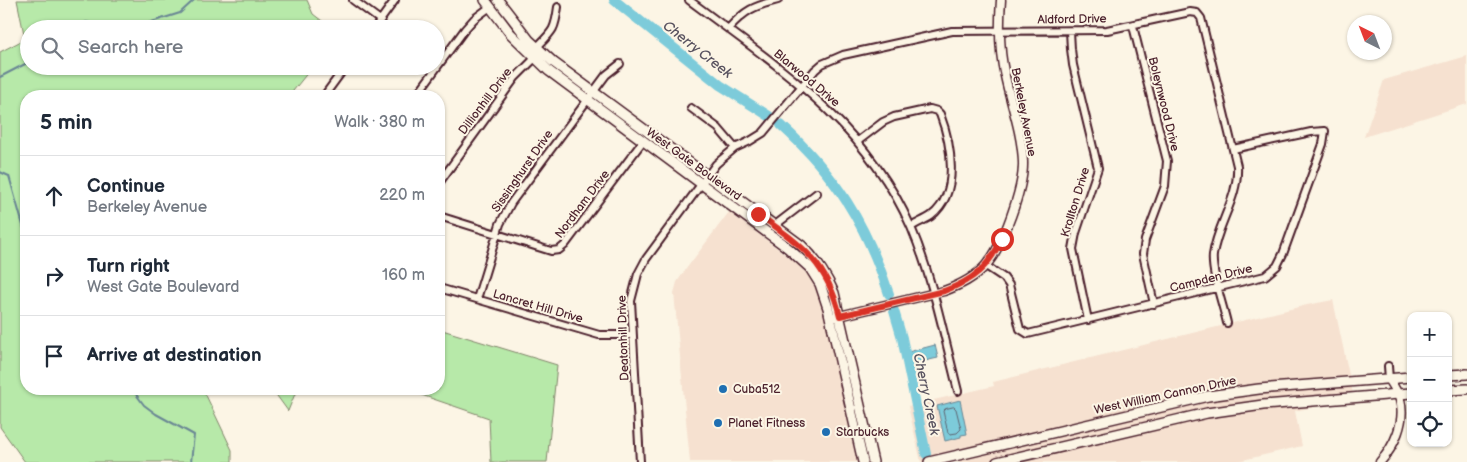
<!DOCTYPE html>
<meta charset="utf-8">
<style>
body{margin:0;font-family:"Balsamiq Sans",sans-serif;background:#f2f2f3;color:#1f2937}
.controls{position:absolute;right:15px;bottom:15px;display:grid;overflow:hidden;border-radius:10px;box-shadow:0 1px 4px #0004}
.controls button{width:45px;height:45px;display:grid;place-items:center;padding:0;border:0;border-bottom:1px solid #e0e1e3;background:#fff;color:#1f2937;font:25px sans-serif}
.compass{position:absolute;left:1347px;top:15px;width:45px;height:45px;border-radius:50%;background:#fff;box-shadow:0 1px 4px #0004;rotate:318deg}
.stop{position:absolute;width:15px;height:15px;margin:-11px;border:4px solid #d93025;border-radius:50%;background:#fff}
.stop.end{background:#d93025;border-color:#fff;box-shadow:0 1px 5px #0008}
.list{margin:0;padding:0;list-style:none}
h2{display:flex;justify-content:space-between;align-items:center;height:65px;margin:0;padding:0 20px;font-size:21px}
h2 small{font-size:16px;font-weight:400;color:#747a83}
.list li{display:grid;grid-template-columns:32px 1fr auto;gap:15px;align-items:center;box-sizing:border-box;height:80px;padding:0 20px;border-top:1px solid #e0e1e3}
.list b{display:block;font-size:19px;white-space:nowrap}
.list p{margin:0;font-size:16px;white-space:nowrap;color:#747a83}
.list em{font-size:16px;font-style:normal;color:#747a83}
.icon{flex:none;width:28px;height:28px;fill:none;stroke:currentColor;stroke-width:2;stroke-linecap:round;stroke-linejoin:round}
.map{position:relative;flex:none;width:1467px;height:462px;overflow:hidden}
.search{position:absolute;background:#fff;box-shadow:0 1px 4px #0004;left:20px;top:20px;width:425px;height:55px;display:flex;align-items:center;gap:12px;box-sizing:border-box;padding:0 18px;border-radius:28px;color:#747a83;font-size:19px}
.panel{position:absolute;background:#fff;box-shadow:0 1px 4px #0004;left:20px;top:90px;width:425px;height:305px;border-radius:20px}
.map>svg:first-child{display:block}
</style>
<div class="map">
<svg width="1467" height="462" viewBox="0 0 1467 462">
<rect width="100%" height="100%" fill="#fcf5e5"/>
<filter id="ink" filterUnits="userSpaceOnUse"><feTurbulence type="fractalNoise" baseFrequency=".02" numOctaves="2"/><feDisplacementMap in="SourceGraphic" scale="10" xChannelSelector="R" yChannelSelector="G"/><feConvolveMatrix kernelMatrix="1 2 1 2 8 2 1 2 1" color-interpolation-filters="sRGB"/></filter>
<g filter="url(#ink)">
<path fill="#f6e1d0" d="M1467,56V104L1364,137L1384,80Z
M729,212L793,260L806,273L816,288L824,311L858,462H690L674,293L677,282L686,269Z
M1333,300L1355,403L1323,405L1295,411L1302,446L1234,462H921L908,406L994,386L993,382L1307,305Z"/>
<path fill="#b7e9a9" stroke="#80846a" d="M17,0H307L313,14L326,24L322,29H29V66H313L289,96H26V389H203L232,450V462H25L0,427V52L25,39Z
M439,329L557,365L547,462H491L489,418L404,389H439Z
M272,389H297L288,411Z"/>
<path fill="#7dcbda" stroke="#698694" d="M935,345L938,358L911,364L908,352Z
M960,400L967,434L961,435V437L945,441L937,406Z"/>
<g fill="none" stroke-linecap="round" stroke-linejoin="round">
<path stroke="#5e6471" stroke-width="1" d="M954,407L956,409L961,429L957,433L950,434L948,433L943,411L945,409Z"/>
<path stroke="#698694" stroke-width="2" d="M74,29L86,22L104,26L136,27L180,13L194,0
M0,77L29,62
M0,172L9,176L26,236
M132,389L144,405L156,414L194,435L191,462"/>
<path stroke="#7dcbda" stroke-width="10" d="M614,0L720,85L769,116
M781,125C836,175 866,224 889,294
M894,311L902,338L926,454"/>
<g stroke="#4a1f2b" stroke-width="10">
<path id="minor" d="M353,0L380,20
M689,0C777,66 865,122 911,227C933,279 944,336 958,391
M1133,26L1167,161L1165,186L1145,240L1143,254L1154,304
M374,29L395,0
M728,29C745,10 754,6 778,0
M1070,31L1071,49L1073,65L1098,168L1076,233L1073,249L1088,320
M537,47C553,31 555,30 558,7
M324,96L346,66
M416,96L465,29L474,19L490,7
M691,108L718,128L735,148
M858,141L883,122L894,117L930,109L937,111L940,114C951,143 961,193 931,216C925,220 917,223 911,227
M439,183L515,78L534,59
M439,216L551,251L559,250L565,245L643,141
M774,226L817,193
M986,266L1004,278L1009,285L1020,329L1028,334L1265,276L1277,266L1283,254L1323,144L1325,131L1311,132L1233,149
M439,288L599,335H633
M477,299L500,224L511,203L606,75L620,64
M1388,366L1389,379
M640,462L631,301L638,274L646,259L716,164L735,148L750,141L763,133L815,70L822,64L843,55L952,31L1107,30L1190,12L1197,13L1201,18L1237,166C1239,198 1217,224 1213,255C1211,272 1223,305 1227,323"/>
</g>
<g stroke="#4a1f2b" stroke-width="11">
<path id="tertiary" d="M835,317L944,291C960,285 975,278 986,265C1003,246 1024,187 1023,162C1022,133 1011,104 1005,76C999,51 999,25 1001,0
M1380,462C1394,447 1406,421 1400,400C1398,393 1393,385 1389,379"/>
</g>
<g stroke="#4a1f2b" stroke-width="12">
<path id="secondary" d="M485,0L510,33L549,71L788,248L810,268L820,284L828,308L863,462
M498,0L529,40L553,62L801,245C816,259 826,275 834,293L873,462
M1448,375L1467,374
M1448,390L1467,389
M929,462L1208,396L1259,389L1411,377
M997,462L1207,413L1263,405L1411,393"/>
</g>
<use href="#minor" stroke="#fcf5e5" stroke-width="6"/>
<use href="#tertiary" stroke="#fcf5e5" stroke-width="8"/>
<use href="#secondary" stroke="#fcf5e5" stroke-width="9"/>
</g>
</g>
<g fill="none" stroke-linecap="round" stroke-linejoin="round" filter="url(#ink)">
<path stroke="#d93025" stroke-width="6" d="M758,214C801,245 827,262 840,316L944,291C974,280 988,267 1002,239"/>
</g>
<g fill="#1f6fb2" stroke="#fcf5e5" stroke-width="2">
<circle cx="723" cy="389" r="5"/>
<circle cx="718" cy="423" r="5"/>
<circle cx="826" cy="432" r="5"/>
</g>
<g text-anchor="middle" stroke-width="4" stroke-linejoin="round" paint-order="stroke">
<g font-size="12" fill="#4a1f2b" stroke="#fcf5e5">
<text transform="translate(1072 19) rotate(-1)" y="4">Aldford Drive</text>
<text transform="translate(807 78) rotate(40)" y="4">Blarwood Drive</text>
<text transform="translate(485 101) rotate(-53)" y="4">Dillionhill Drive</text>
<text transform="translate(1164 104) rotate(76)" y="4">Boleynwood Drive</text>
<text transform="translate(1024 112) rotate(79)" y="4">Berkeley Avenue</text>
<text transform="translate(694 164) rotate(36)" y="4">West Gate Boulevard</text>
<text transform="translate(522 171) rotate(-55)" y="4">Sissinghurst Drive</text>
<text transform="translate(1075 202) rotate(-73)" y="4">Krollton Drive</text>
<text transform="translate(582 204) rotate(-53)" y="4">Nordham Drive</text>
<text transform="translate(1211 278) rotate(-14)" y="4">Campden Drive</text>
<text transform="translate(538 306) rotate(16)" y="4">Lancret Hill Drive</text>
<text transform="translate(623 338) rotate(-92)" y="4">Deatonhill Drive</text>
<text transform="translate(1165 395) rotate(-12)" y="4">West William Cannon Drive</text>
</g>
<g font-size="12" fill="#4a1f2b" stroke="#fcf5e5" text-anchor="start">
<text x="733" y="393">Cuba512</text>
<text x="728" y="427">Planet Fitness</text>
<text x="836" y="436">Starbucks</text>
</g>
<g font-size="14" font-style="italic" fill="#595360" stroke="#fcf5e5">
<text transform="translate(698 49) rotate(38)" y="5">Cherry Creek</text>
<text transform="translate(927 394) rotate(78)" y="5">Cherry Creek</text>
</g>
</g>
</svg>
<div class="controls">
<button>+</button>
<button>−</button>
<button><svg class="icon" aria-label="locate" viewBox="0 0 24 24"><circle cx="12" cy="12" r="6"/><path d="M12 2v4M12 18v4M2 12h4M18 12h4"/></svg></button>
</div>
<svg class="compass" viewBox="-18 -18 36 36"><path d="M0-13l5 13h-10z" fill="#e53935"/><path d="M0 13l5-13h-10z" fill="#747a83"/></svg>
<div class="stop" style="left:1002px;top:239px"></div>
<div class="stop end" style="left:758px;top:214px"></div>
<div class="search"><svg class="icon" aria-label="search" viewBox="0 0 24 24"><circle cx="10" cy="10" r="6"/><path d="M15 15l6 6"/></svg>Search here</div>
<section class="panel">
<h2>5 min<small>Walk · 380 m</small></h2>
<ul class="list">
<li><svg class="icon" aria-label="ahead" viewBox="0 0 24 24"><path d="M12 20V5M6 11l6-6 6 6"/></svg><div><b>Continue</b><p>Berkeley Avenue</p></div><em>220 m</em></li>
<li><svg class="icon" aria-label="right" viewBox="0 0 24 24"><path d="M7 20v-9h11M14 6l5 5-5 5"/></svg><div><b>Turn right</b><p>West Gate Boulevard</p></div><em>160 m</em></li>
<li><svg class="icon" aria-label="arrive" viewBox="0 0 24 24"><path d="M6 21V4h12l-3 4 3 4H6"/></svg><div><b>Arrive at destination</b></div></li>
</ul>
</section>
</div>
